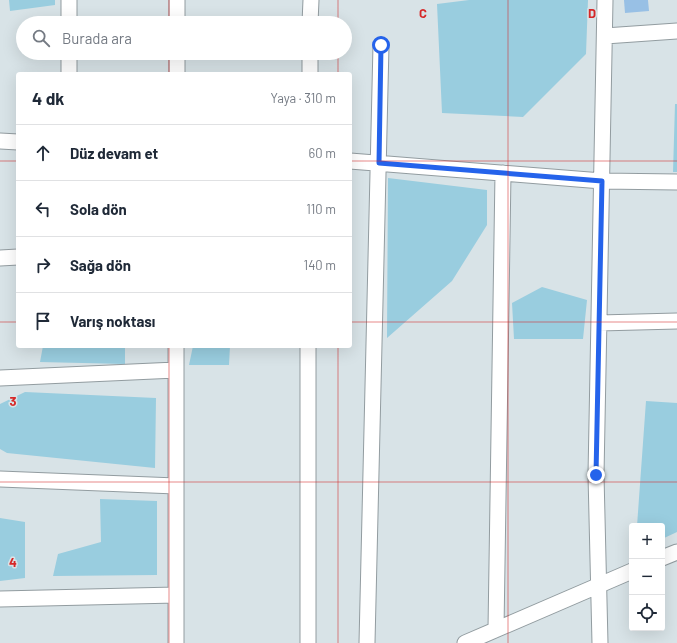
<!DOCTYPE html>
<html lang="tr">
<meta charset="utf-8">
<style>
body{margin:0;font-family:Barlow,sans-serif;background:#f6f6f7;color:#1f2937}
.controls{position:absolute;right:12px;bottom:12px;display:grid;overflow:hidden;border-radius:4px;box-shadow:0 4px 16px #0002}
.controls button{width:36px;height:36px;display:grid;place-items:center;padding:0;border:0;border-bottom:1px solid #e0e1e3;background:#fff;color:#1f2937;font:20px sans-serif}
.stop{position:absolute;width:12px;height:12px;margin:-9px;border:3px solid #2563eb;border-radius:50%;background:#fff}
.stop.end{background:#2563eb;border-color:#fff;box-shadow:0 1px 4px #0008}
.list{margin:0;padding:0;list-style:none}
h2{display:flex;justify-content:space-between;align-items:center;height:52px;margin:0;padding:0 16px;font-size:17px}
h2 small{font-size:13px;font-weight:400;color:#747a83}
.list li{display:grid;grid-template-columns:26px 1fr auto;gap:12px;align-items:center;box-sizing:border-box;height:56px;padding:0 16px;border-top:1px solid #e0e1e3}
.list b{display:block;font-size:15px;white-space:nowrap}
.list em{font-size:13px;font-style:normal;color:#747a83}
.icon{flex:none;width:22px;height:22px;fill:none;stroke:currentColor;stroke-width:2;stroke-linecap:round;stroke-linejoin:round}
.map{position:relative;flex:none;width:677px;height:643px;overflow:hidden}
.search{position:absolute;background:#fff;box-shadow:0 4px 16px #0002;left:16px;top:16px;width:336px;height:44px;display:flex;align-items:center;gap:10px;box-sizing:border-box;padding:0 14px;border-radius:22px;color:#747a83;font-size:15px}
.panel{position:absolute;background:#fff;box-shadow:0 4px 16px #0002;left:16px;top:72px;width:336px;height:276px;border-radius:4px}
.map>svg:first-child{display:block}
</style>
<div class="map">
<svg width="677" height="643" viewBox="0 0 677 643">
<rect width="100%" height="100%" fill="#d8e3e7"/>
<path fill="#99cddf" d="M9,0H55V5L10,11Z
M469,0H588L586,54L523,117L442,113L437,4Z
M675,104H677V172H673Z
M388,178L487,190V225L452,281L387,338Z
M542,287L587,300L583,339H514L512,303Z
M43,346H125V364L40,362Z
M193,346H230L229,365H189Z
M25,392L156,398L155,468L7,453L0,449V404Z
M646,401L677,403V532L662,539V526H637Z
M100,499L157,501V575L53,576L58,554L101,542Z
M0,518L25,522V578L0,581Z"/>
<path fill="#98c0e5" d="M624,0H648L649,11L625,13Z"/>
<g fill="none" stroke-linecap="round" stroke-linejoin="round">
<g stroke="#929ca0" stroke-width="17">
<path id="street" d="M69,23V0
M177,23V0
M310,23L311,0
M605,36L677,31
M69,74V53
M177,74V53
M310,74V53
M0,141L18,142
M350,161L602,181L677,182
M0,258L18,257
M599,323L677,321
M0,378L176,370
M0,479L176,486
M662,558L677,552
M0,599L176,595
M496,629L503,173
M176,643V346
M308,643V346
M367,643L381,45
M465,643L632,571
M600,643L596,475L605,0"/>
</g>
<use href="#street" stroke="#fff" stroke-width="15"/>
</g>
<g fill="none" stroke-linecap="round" stroke-linejoin="round">
<path stroke="#2563eb" stroke-width="5" d="M381,45L379,163L602,181L596,475"/>
</g>
<path fill="none" stroke="#d62828" stroke-width="1" stroke-opacity="0.55" d="M169,0V23M338,0V23M508,0V643M169,53V74M338,53V74M0,161H18M350,161H677M0,322H18M350,322H677M169,346V643M338,346V643M0,482H677"/>
<g font-size="13" text-anchor="middle" font-weight="bold" fill="#d62828" stroke="#d8e3e7" stroke-width="3" stroke-linejoin="round" paint-order="stroke">
<text x="423" y="18">C</text>
<text x="592" y="18">D</text>
<text x="13" y="406">3</text>
<text x="13" y="567">4</text>
</g>
</svg>
<div class="controls">
<button>+</button>
<button>−</button>
<button><svg class="icon" aria-label="locate" viewBox="0 0 24 24"><circle cx="12" cy="12" r="6"/><path d="M12 2v4M12 18v4M2 12h4M18 12h4"/></svg></button>
</div>
<div class="stop" style="left:381px;top:45px"></div>
<div class="stop end" style="left:596px;top:475px"></div>
<div class="search"><svg class="icon" aria-label="search" viewBox="0 0 24 24"><circle cx="10" cy="10" r="6"/><path d="M15 15l6 6"/></svg>Burada ara</div>
<section class="panel">
<h2>4 dk<small>Yaya · 310 m</small></h2>
<ul class="list">
<li><svg class="icon" aria-label="ahead" viewBox="0 0 24 24"><path d="M12 20V5M6 11l6-6 6 6"/></svg><div><b>Düz devam et</b></div><em>60 m</em></li>
<li><svg class="icon" aria-label="left" viewBox="0 0 24 24"><path d="M17 20v-9H6M10 6l-5 5 5 5"/></svg><div><b>Sola dön</b></div><em>110 m</em></li>
<li><svg class="icon" aria-label="right" viewBox="0 0 24 24"><path d="M7 20v-9h11M14 6l5 5-5 5"/></svg><div><b>Sağa dön</b></div><em>140 m</em></li>
<li><svg class="icon" aria-label="arrive" viewBox="0 0 24 24"><path d="M6 21V4h12l-3 4 3 4H6"/></svg><div><b>Varış noktası</b></div></li>
</ul>
</section>
</div>
